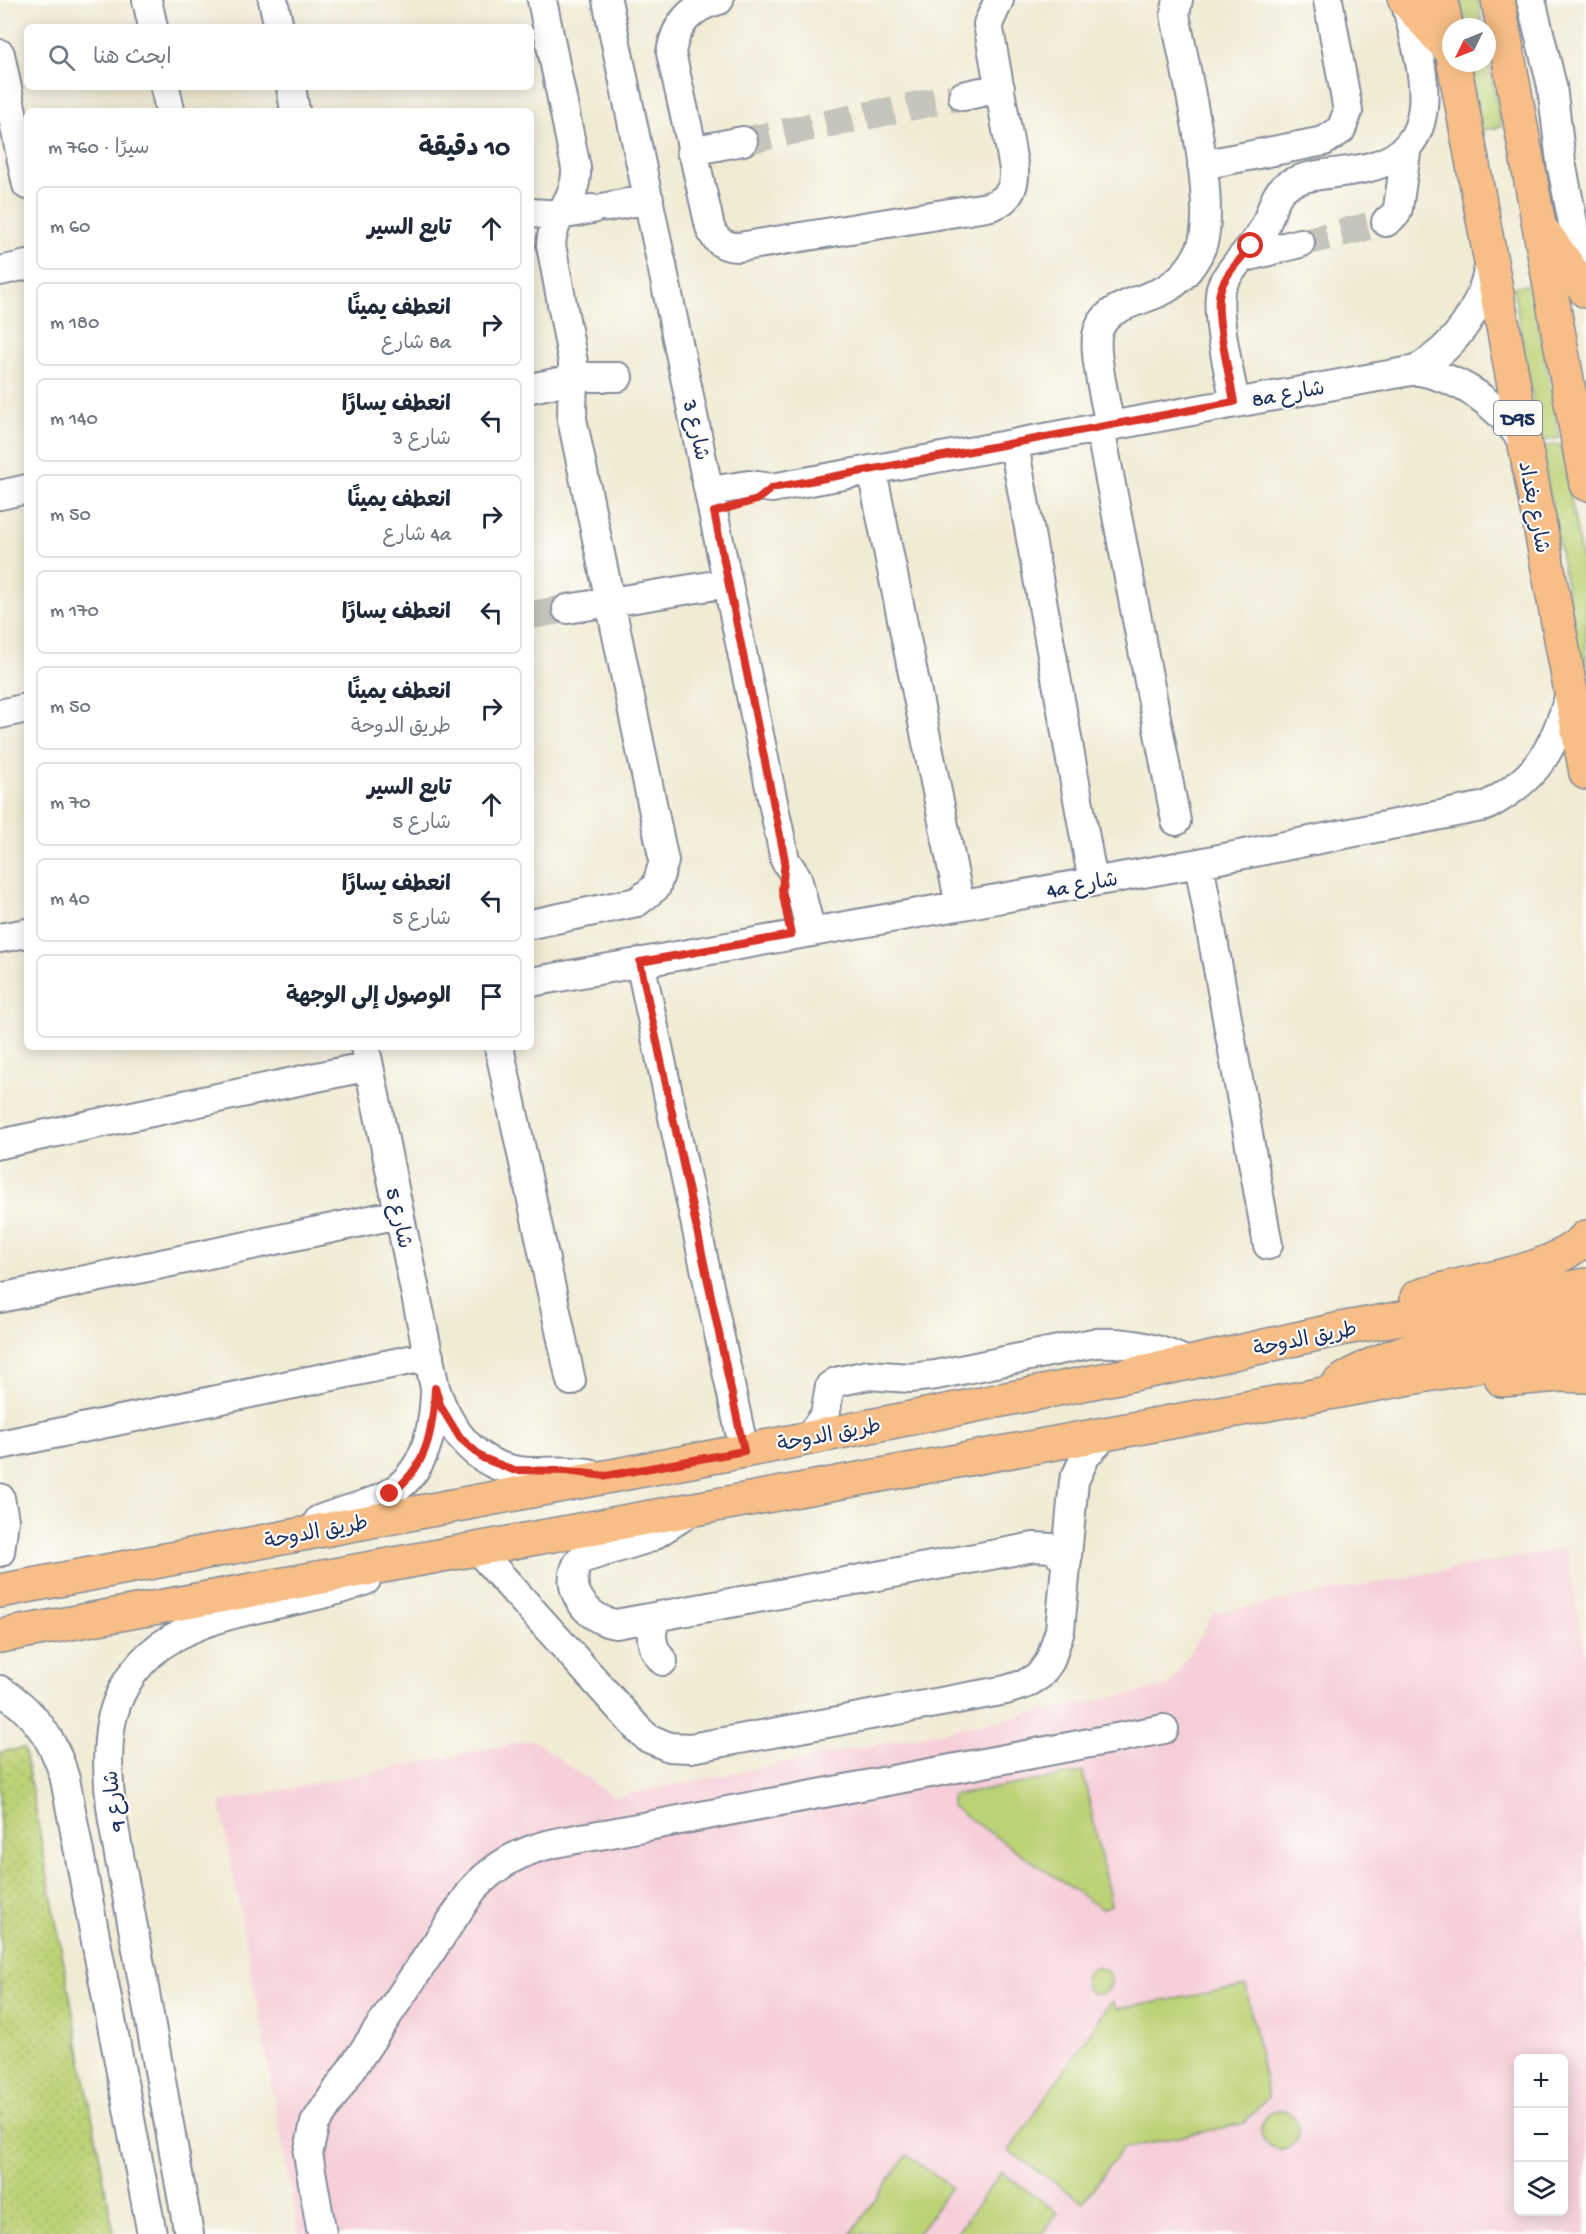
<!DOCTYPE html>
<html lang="ar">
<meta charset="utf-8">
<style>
body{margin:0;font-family:"Gochi Hand","Playpen Sans Arabic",sans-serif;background:#f2f2f3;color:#1f2937;direction:rtl}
.controls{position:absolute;right:18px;bottom:18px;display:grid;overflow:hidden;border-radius:9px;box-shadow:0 3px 15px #0003}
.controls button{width:54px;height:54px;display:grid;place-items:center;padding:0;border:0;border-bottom:2px solid #e0e1e3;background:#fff;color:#1f2937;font:30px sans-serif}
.compass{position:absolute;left:1442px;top:18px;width:54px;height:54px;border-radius:50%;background:#fff;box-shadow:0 3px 15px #0003;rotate:227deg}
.stop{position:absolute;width:18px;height:18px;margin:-14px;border:4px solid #d93025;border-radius:50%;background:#fff}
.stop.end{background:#d93025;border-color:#fff;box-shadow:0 2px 6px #0008}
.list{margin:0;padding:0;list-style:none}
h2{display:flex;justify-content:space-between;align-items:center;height:78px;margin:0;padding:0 24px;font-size:26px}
h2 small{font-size:20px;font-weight:400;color:#747a83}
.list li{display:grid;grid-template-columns:39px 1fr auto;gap:18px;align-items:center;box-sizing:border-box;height:84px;margin:0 12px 12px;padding:0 12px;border:2px solid #e0e1e3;border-radius:9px}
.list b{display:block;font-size:22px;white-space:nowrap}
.list p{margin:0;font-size:20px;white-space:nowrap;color:#747a83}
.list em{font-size:20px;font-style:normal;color:#747a83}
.icon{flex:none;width:33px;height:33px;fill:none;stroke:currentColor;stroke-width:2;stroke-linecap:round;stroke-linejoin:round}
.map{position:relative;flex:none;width:1586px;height:2234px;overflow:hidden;direction:ltr}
.search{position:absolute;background:#fff;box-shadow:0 3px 15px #0003;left:24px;top:24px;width:510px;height:66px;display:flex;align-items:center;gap:15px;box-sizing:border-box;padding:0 21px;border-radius:9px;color:#747a83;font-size:22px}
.panel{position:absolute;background:#fff;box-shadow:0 3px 15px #0003;left:24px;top:108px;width:510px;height:942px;border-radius:9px;direction:rtl}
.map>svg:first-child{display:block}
</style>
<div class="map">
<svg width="1586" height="2234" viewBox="0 0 1586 2234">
<defs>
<pattern id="park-dots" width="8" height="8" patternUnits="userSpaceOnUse" patternTransform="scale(1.5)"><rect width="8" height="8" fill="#bcd276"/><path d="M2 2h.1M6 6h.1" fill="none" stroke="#a1b568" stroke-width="1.8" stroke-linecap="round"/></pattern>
</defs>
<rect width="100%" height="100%" fill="#fdfcf7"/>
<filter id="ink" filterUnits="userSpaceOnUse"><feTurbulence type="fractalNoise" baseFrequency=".0167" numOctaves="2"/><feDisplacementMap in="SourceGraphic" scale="12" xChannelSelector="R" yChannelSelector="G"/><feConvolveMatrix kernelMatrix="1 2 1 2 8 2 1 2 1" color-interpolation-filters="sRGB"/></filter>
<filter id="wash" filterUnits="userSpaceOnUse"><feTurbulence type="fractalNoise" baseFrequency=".008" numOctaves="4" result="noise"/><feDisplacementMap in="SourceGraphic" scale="24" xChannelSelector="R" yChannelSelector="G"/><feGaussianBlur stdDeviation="1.35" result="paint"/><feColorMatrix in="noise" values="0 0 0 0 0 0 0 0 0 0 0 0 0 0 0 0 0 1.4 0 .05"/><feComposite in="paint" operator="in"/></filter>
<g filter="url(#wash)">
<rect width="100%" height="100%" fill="#f1ebd4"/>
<path fill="#f6cfd9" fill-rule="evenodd" d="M1566,1548L1586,1657V2234H299L220,1802L533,1740L614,1797L1169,1686L1214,1613ZM1518,2058H1564V2212H1518Z"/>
<path fill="#bcd276" stroke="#6c806a" stroke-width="1.5" d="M1459,0H1478L1483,27H1464Z
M1487,49L1501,127L1482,130L1470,63H1487Z
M1531,284L1560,438L1540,441L1513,287Z
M1561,444L1586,583V694L1541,447Z
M1083,1772L1111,1905L1102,1909L951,1806L952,1796Z
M1085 1981a13 13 0 1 1 26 0a13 13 0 1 1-26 0Z
M1246,1986L1268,2097L1244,2123L1122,2149L1083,2202L1009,2151L1111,2002L1118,2009Z
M1261 2130a19 19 0 1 1 38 0a19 19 0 1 1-38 0Z
M907,2155L951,2187L918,2234H851Z
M1001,2172L1058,2213L1042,2234H956Z"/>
<path fill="url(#park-dots)" stroke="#6c806a" stroke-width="1.5" d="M24,1748L114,2234H0V1752Z"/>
</g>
<g filter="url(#ink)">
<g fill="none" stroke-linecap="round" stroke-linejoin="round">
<path stroke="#c6c5bc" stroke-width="28" stroke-dasharray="28 14" stroke-linecap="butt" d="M743,141L963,96
M1300,243L1386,222
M531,615L567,609"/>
<g stroke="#868d99" stroke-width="32">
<path id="minor" d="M147,0L153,27
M273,0L279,27
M607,0L785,860L797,878L811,932
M719,0C691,6 675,25 671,53L710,227C715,241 724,247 739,247L987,207C1007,202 1015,190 1014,169L988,24L999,0
M1531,0L1552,86L1561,162L1586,289
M0,54L27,185
M165,87L170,111
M291,87L295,111
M963,96L1000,88
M691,151L743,141
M1202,165L1324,141L1341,130L1348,111L1328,0
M607,207L649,199
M531,213L560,215L592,209
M1386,222L1396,214L1398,208L1407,146
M1242,258L1300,243
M0,271L27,265
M1416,370C1457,345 1480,311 1490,264
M531,388L584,377H618
M1235,402C1230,377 1213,306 1222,285C1232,265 1251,250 1263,230C1272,215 1272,193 1289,184C1312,172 1345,174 1370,167C1452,146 1419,57 1405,0
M1110,426C1106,403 1094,357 1097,336C1103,303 1142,303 1166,289C1181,280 1194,265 1201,248C1219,206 1184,65 1175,14L1178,0
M1100,428L1176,821
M1014,445L1093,882
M872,471L960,905
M710,491L749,485L772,488L1416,370C1462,379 1495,402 1522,440
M0,495L27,489
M567,609L728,583
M0,714L27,708
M1199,863L1268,1245
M531,924L637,902L656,887L664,861L572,419L573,362L551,245C552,216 578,199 576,168L542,0
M0,938L27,933
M640,962L744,1451
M531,982L1199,863L1486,806C1540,777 1554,748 1571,691
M365,1047L435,1388C450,1432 478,1470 529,1472C549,1472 569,1470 589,1473
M499,1047L571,1381
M0,1144L369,1066
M0,1298L399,1214
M808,1438L825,1415L830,1386L836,1382L868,1375L910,1378L936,1375L1093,1343C1128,1341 1158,1347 1189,1363
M0,1445L429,1356
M0,1498L4,1520L0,1552
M693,1510L649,1538L581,1559C560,1585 587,1621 616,1624L1034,1547L1052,1548L1067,1560
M319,1520C338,1512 358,1508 377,1500C422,1481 433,1438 435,1393
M476,1548L640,1731L648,1738L669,1747L691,1748L1006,1690L1025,1684L1040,1675L1050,1661L1060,1630L1074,1481L1086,1455L1106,1434
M657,1617C648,1633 651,1648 663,1661
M0,1690C34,1711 55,1741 65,1779L152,2234
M189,2234C170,2130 151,2026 132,1922C121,1860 102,1793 110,1729C115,1696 133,1666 160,1646C220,1604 300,1607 366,1580
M322,2234L308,2154L315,2123L473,1889C516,1843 558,1843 616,1832L1164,1729"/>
</g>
<g stroke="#868d99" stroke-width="36">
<path id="major" d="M1405,0L1451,51
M1441,0L1451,49
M1498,0L1586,484
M1454,63L1586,773
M1545,234L1586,291
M1417,1297C1469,1278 1547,1277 1586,1237
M1502,1380L1560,1375L1586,1376
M1339,1383C1411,1336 1503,1330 1586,1313
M0,1591L744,1451L1189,1363L1340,1329L1586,1285
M0,1636L1586,1346"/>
</g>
<use href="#minor" stroke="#fff" stroke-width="28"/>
<use href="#major" stroke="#f7be87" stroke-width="33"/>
</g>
</g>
<g fill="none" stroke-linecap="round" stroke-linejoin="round" filter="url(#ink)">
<path stroke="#d93025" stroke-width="8" d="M390,1494C427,1468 433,1431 435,1388L441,1407L460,1438L483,1458L513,1470L566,1471L606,1476L744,1451L640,962L791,935L782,890L785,860L714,512L757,500L772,488L1234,402C1230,377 1214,314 1220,292C1224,275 1241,259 1251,246"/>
</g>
<g text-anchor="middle" stroke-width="4.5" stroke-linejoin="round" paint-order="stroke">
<rect fill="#fdfcf7" stroke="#5f6c8c" stroke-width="1.5" x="1494" y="401" width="48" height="34" rx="4.5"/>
<g font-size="20" font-weight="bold" fill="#1b2f5e">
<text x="1518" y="425">D95</text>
</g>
<g font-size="21" fill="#1b2f5e" stroke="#fdfcf7">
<text transform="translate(1288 393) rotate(-10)" y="7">8a شارع</text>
<text transform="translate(697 430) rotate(78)" y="7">شارع 3</text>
<text transform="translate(1535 507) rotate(79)" y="7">شارع بغداد</text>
<text transform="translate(1082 884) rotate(-10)" y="7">4a شارع</text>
<text transform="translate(400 1218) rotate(78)" y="7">شارع 5</text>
<text transform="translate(1305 1338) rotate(-12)" y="7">طريق الدوحة</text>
<text transform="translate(829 1434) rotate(-11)" y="7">طريق الدوحة</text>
<text transform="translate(316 1531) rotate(-11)" y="7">طريق الدوحة</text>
<text transform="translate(113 1801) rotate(-97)" y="7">شارع 9</text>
</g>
</g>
</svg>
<div class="controls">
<button>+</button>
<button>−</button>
<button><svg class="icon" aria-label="layers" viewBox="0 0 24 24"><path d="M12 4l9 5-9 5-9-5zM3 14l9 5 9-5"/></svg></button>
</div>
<svg class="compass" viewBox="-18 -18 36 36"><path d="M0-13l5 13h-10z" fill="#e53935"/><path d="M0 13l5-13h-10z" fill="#747a83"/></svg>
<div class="stop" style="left:1251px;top:246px"></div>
<div class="stop end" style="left:390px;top:1494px"></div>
<div class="search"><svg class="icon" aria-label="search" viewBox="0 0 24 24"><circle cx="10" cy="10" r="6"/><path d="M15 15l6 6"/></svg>ابحث هنا</div>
<section class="panel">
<h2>10 دقيقة<small>سيرًا · 760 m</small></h2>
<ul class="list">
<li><svg class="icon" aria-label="ahead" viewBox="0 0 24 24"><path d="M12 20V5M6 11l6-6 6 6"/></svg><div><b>تابع السير</b></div><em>60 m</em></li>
<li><svg class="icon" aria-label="right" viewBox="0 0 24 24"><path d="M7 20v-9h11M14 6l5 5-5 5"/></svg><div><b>انعطف يمينًا</b><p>8a شارع</p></div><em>180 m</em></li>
<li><svg class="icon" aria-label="left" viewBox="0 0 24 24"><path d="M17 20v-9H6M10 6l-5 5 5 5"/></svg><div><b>انعطف يسارًا</b><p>شارع 3</p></div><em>140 m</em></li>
<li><svg class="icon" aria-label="right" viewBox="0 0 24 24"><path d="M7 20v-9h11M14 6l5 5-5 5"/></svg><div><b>انعطف يمينًا</b><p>4a شارع</p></div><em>50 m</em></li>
<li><svg class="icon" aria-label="left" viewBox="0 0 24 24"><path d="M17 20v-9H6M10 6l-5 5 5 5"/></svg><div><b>انعطف يسارًا</b></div><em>170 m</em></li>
<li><svg class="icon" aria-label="right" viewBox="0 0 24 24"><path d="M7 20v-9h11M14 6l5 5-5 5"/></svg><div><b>انعطف يمينًا</b><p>طريق الدوحة</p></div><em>50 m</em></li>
<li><svg class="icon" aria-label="ahead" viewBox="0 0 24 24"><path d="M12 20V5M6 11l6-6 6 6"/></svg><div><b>تابع السير</b><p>شارع 5</p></div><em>70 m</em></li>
<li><svg class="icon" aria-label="left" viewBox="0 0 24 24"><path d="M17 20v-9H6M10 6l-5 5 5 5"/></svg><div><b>انعطف يسارًا</b><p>شارع 5</p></div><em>40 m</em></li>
<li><svg class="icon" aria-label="arrive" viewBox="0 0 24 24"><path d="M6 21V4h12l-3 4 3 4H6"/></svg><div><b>الوصول إلى الوجهة</b></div></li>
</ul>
</section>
</div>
